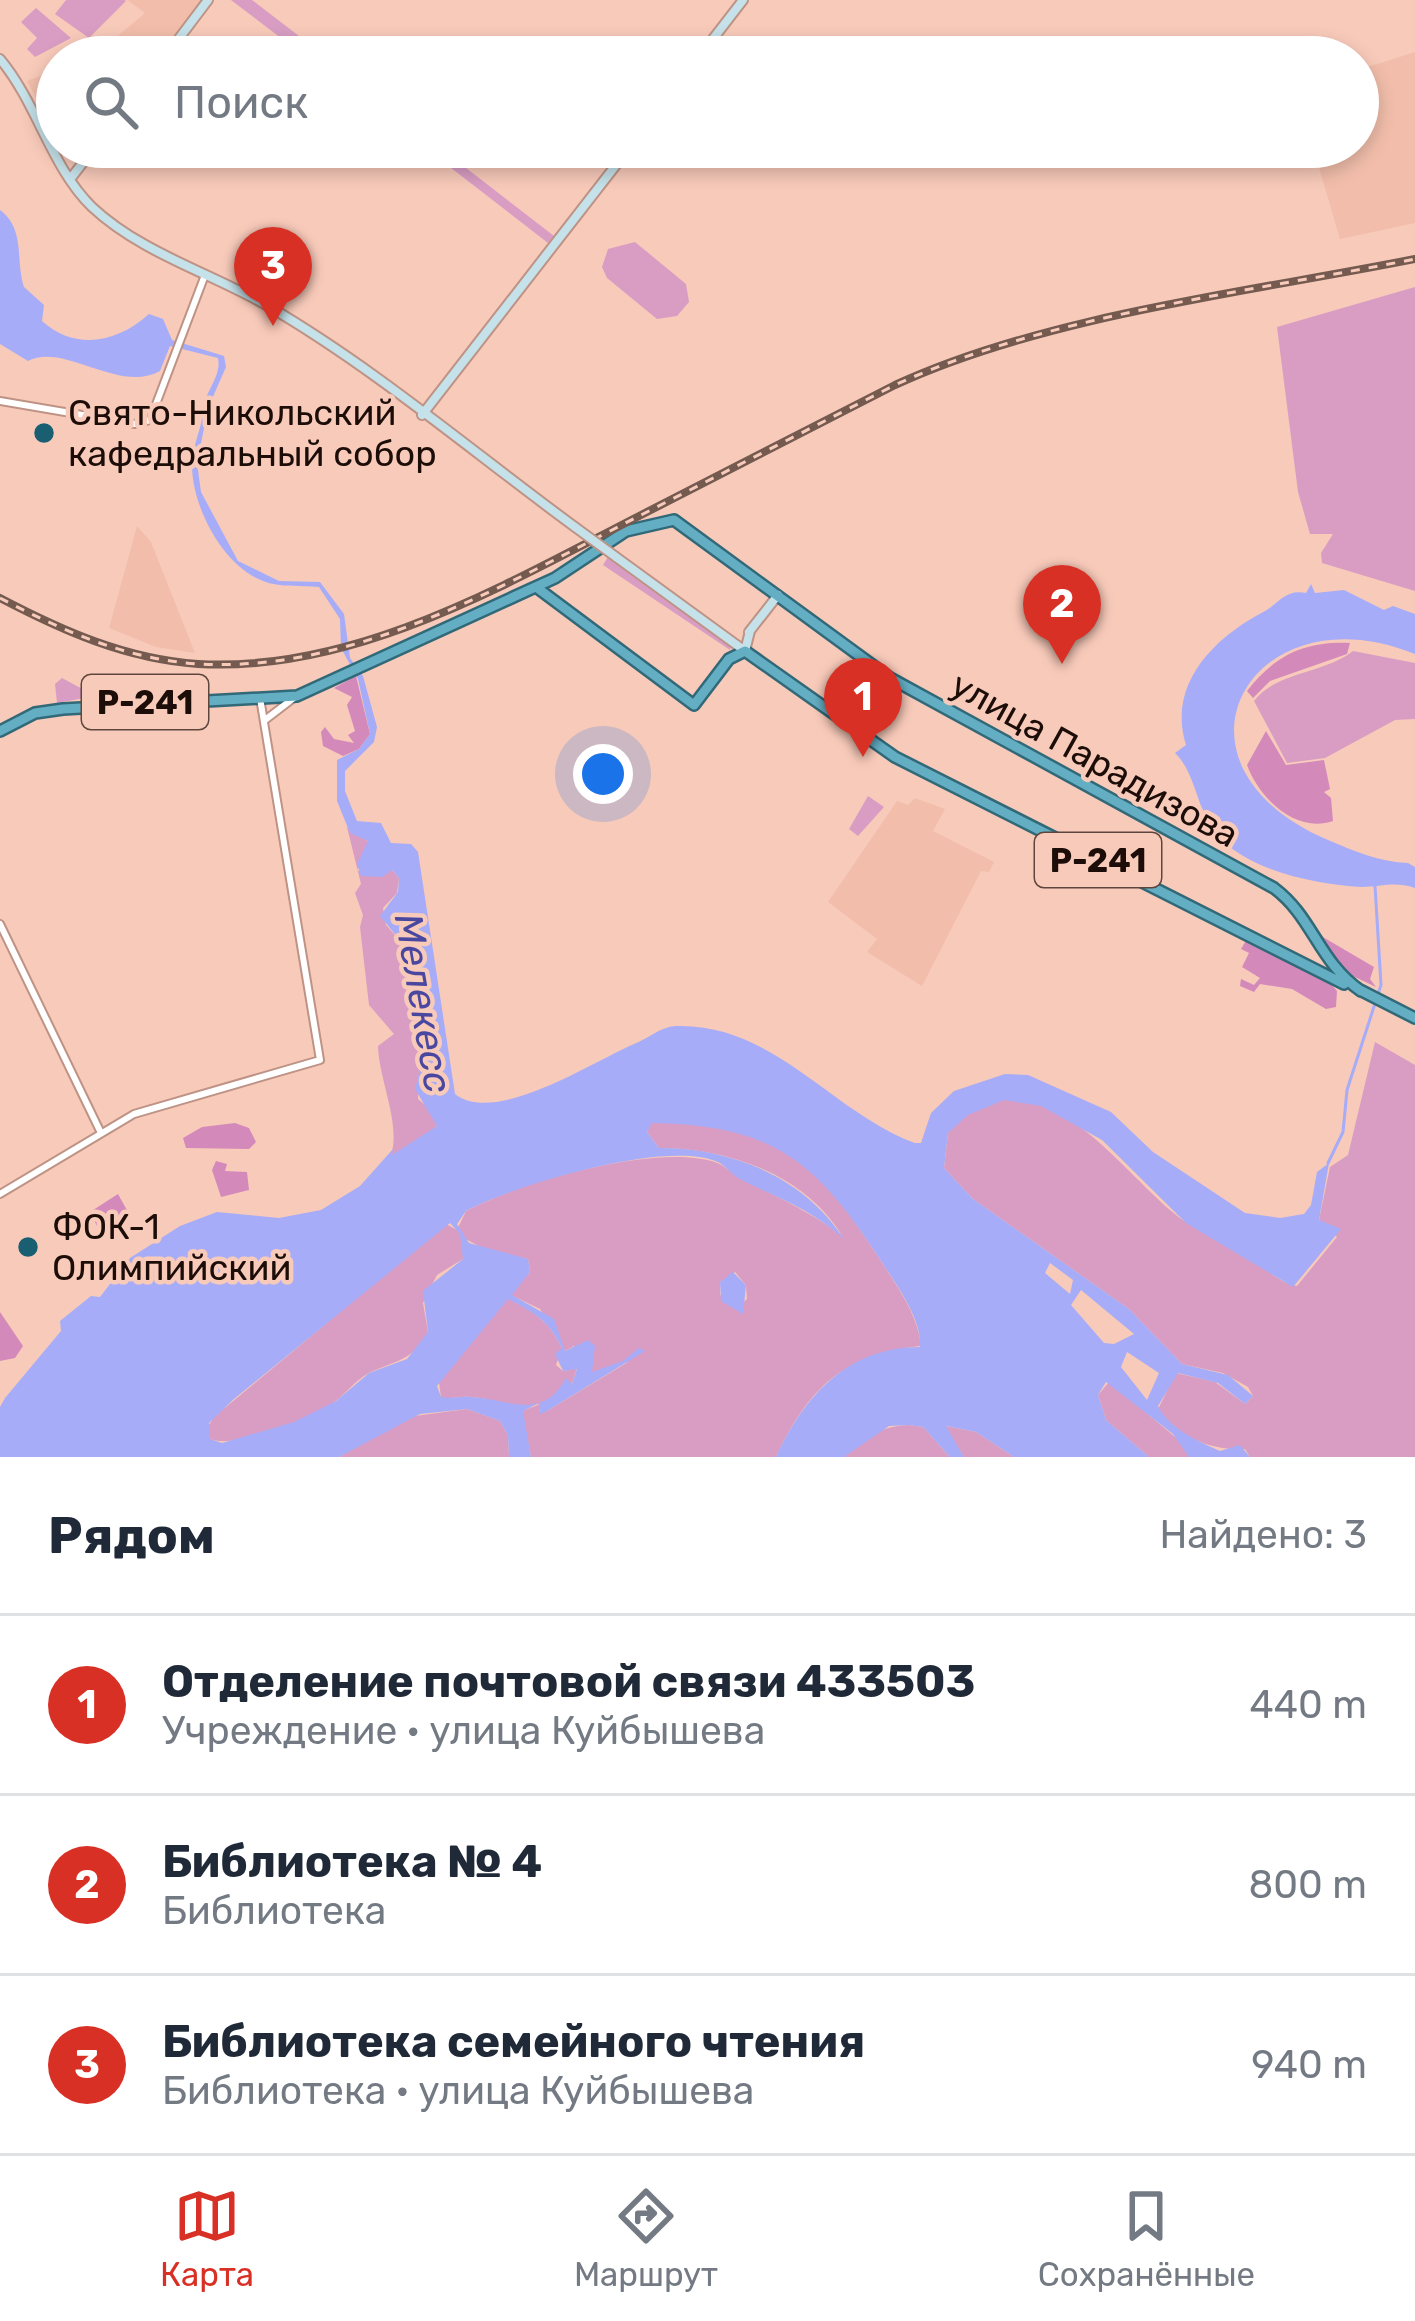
<!DOCTYPE html>
<html lang="ru">
<meta charset="utf-8">
<style>
body{margin:0;font-family:Rubik,sans-serif;background:#f2f2f3;color:#1f2937}
.you{position:absolute;left:603px;top:774px;width:42px;height:42px;margin:-30px;border:9px solid #fff;border-radius:50%;background:#1a73e8;box-shadow:0 0 0 18px #1a73e833}
.badge{display:grid;place-items:center;width:78px;height:78px;border-radius:50%;background:#d93025;color:#fff;font-size:39px;font-weight:700}
.pin{position:absolute;translate:-50% -99px;filter:drop-shadow(0 3px 6px #0008)}
.pin::after{content:'';position:absolute;top:63px;width:42px;height:36px;background:inherit;clip-path:polygon(0 0,100% 0,50% 100%)}
.list{margin:0;padding:0;list-style:none}
h2{display:flex;justify-content:space-between;align-items:center;height:156px;margin:0;padding:0 48px;font-size:51px}
h2 small{font-size:39px;font-weight:400;color:#747a83}
.list li{display:grid;grid-template-columns:78px 1fr auto;gap:36px;align-items:center;box-sizing:border-box;height:180px;padding:0 48px;border-top:3px solid #e0e1e3}
.list b{display:block;font-size:45px;white-space:nowrap}
.list p{margin:0;font-size:39px;white-space:nowrap;color:#747a83}
.list em{font-size:39px;font-style:normal;color:#747a83}
.icon{flex:none;width:66px;height:66px;fill:none;stroke:currentColor;stroke-width:2;stroke-linecap:round;stroke-linejoin:round}
.map{position:relative;flex:none;width:1415px;height:1457px;overflow:hidden}
.search{position:absolute;background:#fff;box-shadow:0 6px 18px #0003;left:36px;right:36px;top:36px;height:132px;display:flex;align-items:center;gap:30px;box-sizing:border-box;padding:0 42px;border-radius:66px;color:#747a83;font-size:45px}
.sheet{height:696px;background:#fff}
nav{display:flex;justify-content:space-around;align-items:center;box-sizing:border-box;height:168px;border-top:3px solid #e0e1e3;background:#fff;font-size:33px;color:#747a83}
nav a{display:grid;justify-items:center;gap:6px}
nav .on{color:#d93025}
.map>svg:first-child{display:block}
</style>
<div class="map">
<svg width="1415" height="1457" viewBox="0 0 1415 1457">
<rect width="100%" height="100%" fill="#f8caba"/>
<path fill="#f2beab" d="M127,0H204L159,57H110L101,50L145,13Z
M1415,52V223L1340,239L1313,147H1358V70Z
M57,69V138L27,81Z
M137,526L151,542L195,653L156,647L109,628Z
M915,798L945,809L933,831L994,862L989,872L981,871L922,986L867,952L877,939L828,902L897,801L908,805Z"/>
<path fill="#d99dc4" fill-rule="evenodd" d="M66,0H124L126,1L89,38L55,14Z
M231,0H252L299,36L290,45Z
M36,8L71,38L35,57L27,49L37,38L21,22Z
M424,147H439L554,236L548,243Z
M635,242L686,284L689,302L677,316L657,319L607,278L602,267L608,249Z
M1415,287V591L1322,563L1321,553L1333,534H1310L1298,492L1277,327Z
M608,557L731,646L730,650L603,565Z
M1353,651L1415,663V719L1395,720L1325,758L1287,763L1254,701C1277,671 1324,674 1353,651Z
M62,678L88,692L90,697L57,703L55,684Z
M868,796L884,807L858,836L849,829Z
M347,827L369,842L357,871L392,870L399,878L397,893L383,908L386,925L404,945L403,954H413L421,990L417,1022L429,1034C426,1058 418,1074 418,1099L430,1109L437,1126L396,1155H391C401,1124 379,1080 378,1046L394,1034L369,1005L360,927L363,915L355,893L361,884Z
M1375,1042L1415,1065V1457H1250L1245,1449C1211,1451 1179,1437 1158,1409L1176,1373L1215,1382L1245,1404L1253,1396L1248,1387L1223,1373L1182,1364L1129,1309L973,1199L944,1168L948,1133C1032,1042 1111,1160 1170,1210C1194,1231 1224,1241 1250,1258C1264,1268 1281,1284 1297,1286L1337,1237L1319,1220L1330,1167L1348,1155Z
M651,1122C769,1124 815,1158 877,1255C895,1283 918,1314 921,1346C844,1354 808,1388 776,1457H531L522,1411L543,1403L539,1411H547L628,1362L592,1373L574,1346L565,1351L540,1309L511,1295L530,1272L528,1259L486,1250L462,1237L463,1259L437,1275L423,1303L428,1332C415,1360 394,1361 369,1373C355,1380 346,1394 333,1403C310,1419 235,1449 210,1439L207,1428L214,1417L446,1224L457,1230L466,1211C521,1182 655,1143 715,1162C725,1165 734,1176 745,1181C785,1200 805,1210 841,1234C804,1174 727,1148 659,1148L647,1132ZM735,1272L746,1285L747,1299L738,1307L720,1295V1282Z
M508,1298C535,1313 548,1320 562,1348L556,1365L563,1371L577,1368L572,1384L566,1380C537,1423 512,1400 471,1397C460,1396 451,1399 441,1398L439,1382Z
M1109,1382L1180,1441L1189,1457H1149L1106,1420L1098,1395Z
M467,1409L500,1421L508,1436L509,1457H339L407,1417Z
M909,1425L923,1427L950,1457H844C859,1437 884,1426 909,1425Z
M945,1426L976,1432L1014,1457H964Z"/>
<path fill="#d38abb" d="M1350,643L1347,654L1270,681L1253,698L1247,691C1275,655 1305,641 1350,643Z
M356,676L370,734L359,749L343,756L323,746L321,732L325,727L334,739L354,743L348,735L355,731L347,705L352,697L334,688Z
M1266,731L1286,765L1324,760L1330,789L1324,792L1331,798L1333,821C1296,834 1259,798 1247,765Z
M1316,933L1374,967L1370,979L1376,987L1338,969Z
M1247,939L1330,983L1337,991L1336,1007L1326,1009L1292,989L1260,984L1254,992L1240,986L1241,979L1254,985L1260,978L1242,967L1249,953L1241,949Z
M235,1123L249,1128L256,1142L249,1149L186,1148L183,1138L202,1127Z
M216,1161L227,1164L225,1171L247,1172L249,1190L221,1197L212,1170Z
M118,1194L128,1212L98,1228L90,1212Z
M0,1312L23,1346L15,1358L0,1361Z"/>
<path fill="#a6acf8" fill-rule="evenodd" d="M0,210C26,229 15,261 24,287L44,305L42,321C75,351 117,343 149,314L163,319L172,340L224,356L226,367L208,408L197,463L201,492L238,561L279,581L320,582L344,614L350,658L363,676L377,727L374,742L345,771V791L357,821L381,823L391,843L411,844L418,852L455,1094C495,1126 592,1062 634,1044C650,1038 659,1027 676,1026C774,1023 831,1112 915,1143H921L931,1113L954,1091L1005,1074L1028,1075L1111,1112L1153,1152L1245,1213L1280,1218L1304,1214L1311,1205L1317,1172L1329,1163L1319,1220L1341,1229L1293,1287L1186,1223L1102,1140L1041,1106L1004,1100L968,1115L948,1133L944,1168L973,1199L1129,1309L1182,1364L1228,1375L1253,1396L1245,1404L1218,1383L1178,1373L1158,1406C1169,1428 1197,1441 1220,1451L1240,1445L1250,1457H1189L1173,1434L1106,1382L1098,1395L1106,1420L1149,1457H1014L976,1432L946,1426L964,1457H950L923,1427L909,1425L889,1426L844,1457H776C804,1396 848,1347 920,1347C922,1320 898,1287 883,1264C818,1163 776,1125 652,1123L647,1132L659,1148C732,1148 804,1177 844,1239C808,1207 781,1200 740,1179C732,1175 726,1166 718,1162C666,1139 515,1185 466,1211L457,1224L469,1243L528,1259L530,1272L512,1295L554,1319L565,1351L588,1340L595,1346L592,1372L623,1361L639,1348L645,1351L547,1411L540,1414L539,1403L523,1411L531,1457H509L508,1436L500,1421L467,1409L420,1414L339,1457H0V1407L5,1398L61,1331L60,1321L91,1296L100,1297L130,1258L180,1226L217,1212L279,1218L321,1210L360,1186L393,1149L392,1155L437,1126L415,1089L429,1034L415,1011L420,982L406,967L413,954H403L404,945L380,916L398,892L399,878L392,870L382,877L361,876L357,864L368,841L350,833L337,801V760L359,749L370,734L358,679L341,648L340,619L319,587C301,585 280,588 263,581C223,566 192,507 192,465C192,446 202,429 203,410C204,392 222,377 218,358L170,346L160,371C119,394 64,342 28,361L0,344ZM450,1223L460,1234L463,1259L423,1291L428,1332L407,1359L369,1373L336,1401L294,1422L222,1443L210,1439L209,1423L234,1399ZM1050,1263L1073,1280L1070,1294L1045,1273ZM1081,1290L1134,1334L1114,1344L1104,1343L1071,1305ZM508,1299C535,1313 548,1320 562,1348L555,1354L563,1371L577,1369L572,1384L566,1378C542,1422 509,1399 471,1397C461,1396 451,1399 441,1397L437,1386ZM1127,1352L1159,1373L1147,1400L1121,1367Z
M1311,584L1315,593L1344,590L1384,610L1393,606L1415,614V654C1251,587 1150,764 1328,840C1353,851 1380,862 1408,863L1415,867V888C1394,881 1382,887 1361,887C1315,884 1248,871 1216,834C1197,811 1196,773 1175,753L1186,745C1167,685 1213,638 1265,611C1280,602 1286,589 1306,593Z
M733,1272L746,1285L743,1314L721,1301L720,1282Z"/>
<g fill="none" stroke-linecap="round" stroke-linejoin="round">
<path stroke="#a6acf8" stroke-width="3" d="M1328,1163L1343,1132L1347,1090L1381,985L1375,886"/>
<g stroke="#be9385" stroke-width="10">
<path id="tertiary" d="M0,401L135,424L150,420L205,275
M265,720L295,697
M0,924L101,1133
M0,1194L134,1114L320,1060L260,698"/>
</g>
<g stroke="#be9385" stroke-width="12">
<path id="secondary" d="M165,57L208,0
M699,57L743,0
M0,59C37,103 51,167 92,207C141,253 211,273 268,306C376,369 474,453 575,527
M71,178L95,147
M422,415L630,147
M616,557L745,651L750,631
M749,632L778,595"/>
</g>
<g stroke="#326978" stroke-width="14">
<path id="trunk" d="M536,587L694,705L729,659L745,651L895,757L1344,984
M0,731L35,713L63,709L297,696L555,578L626,531L674,520L890,678L1274,888C1313,917 1318,961 1361,991
M1360,990L1415,1018"/>
</g>
<use href="#tertiary" stroke="#fff" stroke-width="6"/>
<use href="#secondary" stroke="#c5e1e9" stroke-width="8"/>
<use href="#trunk" stroke="#64aec4" stroke-width="9"/>
<g stroke="#755a50" stroke-width="8">
<path id="rail" d="M0,598C63,631 126,659 198,664C356,673 508,583 643,514C727,471 811,428 895,385C1047,315 1250,292 1415,259"/>
</g>
<use href="#rail" stroke="#f8caba" stroke-width="3" stroke-dasharray="9" stroke-linecap="butt"/>
<g stroke="#be9385" stroke-width="12" stroke-linecap="butt">
<path id="secondary-bridge" d="M575,527L616,557"/>
</g>
<use href="#secondary-bridge" stroke="#c5e1e9" stroke-width="8"/>
</g>
<g fill="#1a5f71" stroke="#f8caba" stroke-width="4.5">
<circle cx="44" cy="433" r="12"/>
<circle cx="28" cy="1247" r="12"/>
</g>
<g text-anchor="middle" stroke-width="9" stroke-linejoin="round" paint-order="stroke">
<g fill="#f8caba" stroke="#5e463d" stroke-width="3">
<rect x="82" y="675" width="126" height="54" rx="9"/>
<rect x="1035" y="833" width="126" height="54" rx="9"/>
</g>
<g font-size="33" font-weight="bold" fill="#1c0d08">
<text x="145" y="714">Р-241</text>
<text x="1098" y="872">Р-241</text>
</g>
<g font-size="36" fill="#1c0d08" stroke="#f8caba" text-anchor="start">
<text x="68" y="425">Свято-Никольский<tspan x="68" dy="41">кафедральный собор</tspan></text>
<text x="52" y="1239">ФОК-1<tspan x="52" dy="41">Олимпийский</tspan></text>
</g>
<g font-size="36" fill="#1c0d08" stroke="#f8caba">
<text transform="translate(1095 759) rotate(29)" y="13">улица Парадизова</text>
</g>
<g font-size="39" font-style="italic" fill="#49479f" stroke="#f8caba">
<text transform="translate(424 1003) rotate(80)" y="14">Мелекесс</text>
</g>
</g>
</svg>
<div class="you"></div>
<div class="pin badge" style="left:863px;top:757px">1</div>
<div class="pin badge" style="left:1062px;top:664px">2</div>
<div class="pin badge" style="left:273px;top:326px">3</div>
<div class="search"><svg class="icon" aria-label="search" viewBox="0 0 24 24"><circle cx="10" cy="10" r="6"/><path d="M15 15l6 6"/></svg>Поиск</div>
</div>
<section class="sheet">
<h2>Рядом<small>Найдено: 3</small></h2>
<ul class="list">
<li><span class="badge">1</span><div><b>Отделение почтовой связи 433503</b><p>Учреждение · улица Куйбышева</p></div><em>440 m</em></li>
<li><span class="badge">2</span><div><b>Библиотека № 4</b><p>Библиотека</p></div><em>800 m</em></li>
<li><span class="badge">3</span><div><b>Библиотека семейного чтения</b><p>Библиотека · улица Куйбышева</p></div><em>940 m</em></li>
</ul>
</section>
<nav>
<a class="on"><svg class="icon" aria-label="map" viewBox="0 0 24 24"><path d="M3 6l6-2 6 2 6-2v14l-6 2-6-2-6 2zM9 4v14M15 6v14"/></svg>Карта</a>
<a><svg class="icon" aria-label="directions" viewBox="0 0 24 24"><path d="M12 3l9 9-9 9-9-9zM9 14v-3h6M13 9l2 2-2 2"/></svg>Маршрут</a>
<a><svg class="icon" aria-label="saved" viewBox="0 0 24 24"><path d="M7 4h10v16l-5-4-5 4z"/></svg>Сохранённые</a>
</nav>
